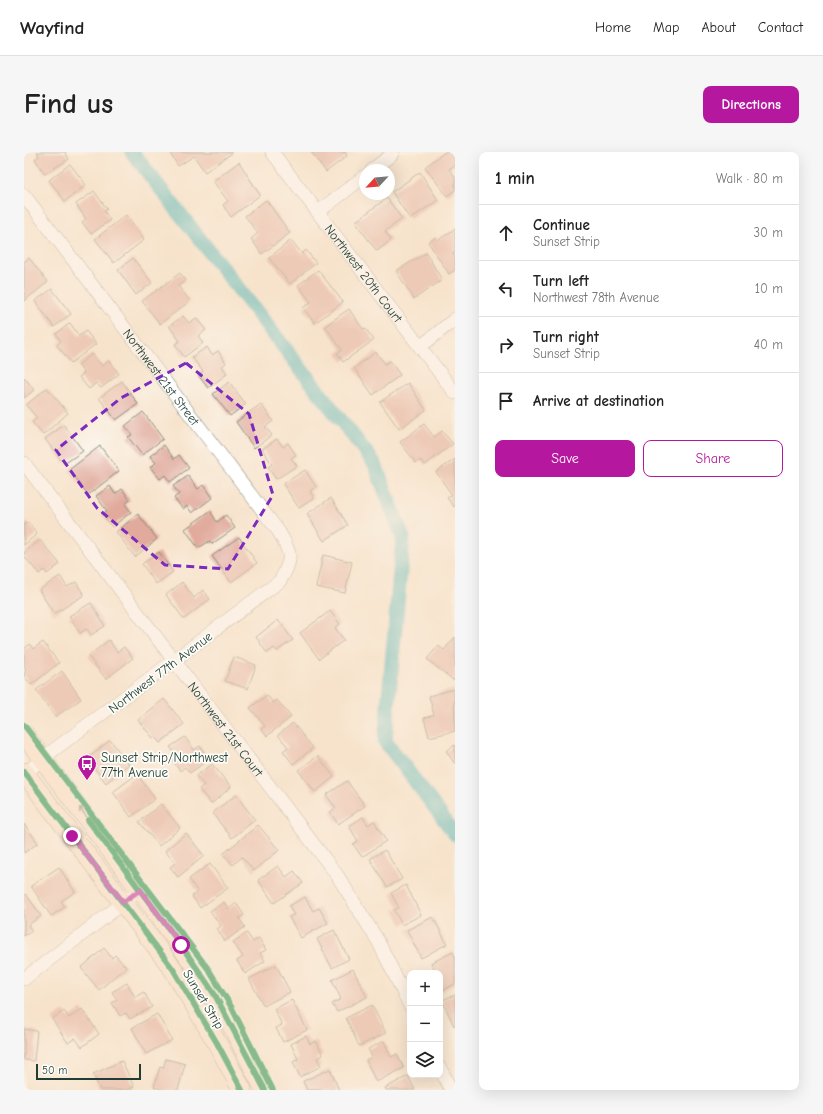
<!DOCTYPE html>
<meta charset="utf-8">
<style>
body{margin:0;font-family:"Comic Neue",sans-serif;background:#f6f6f6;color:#222}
.controls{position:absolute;right:12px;bottom:12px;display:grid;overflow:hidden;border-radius:8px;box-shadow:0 4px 16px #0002}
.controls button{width:36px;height:36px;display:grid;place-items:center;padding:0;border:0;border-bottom:1px solid #e0e0e0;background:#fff;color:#222;font:20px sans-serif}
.compass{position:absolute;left:335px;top:12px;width:36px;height:36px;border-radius:50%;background:#fff;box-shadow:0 4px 16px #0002;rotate:244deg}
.scale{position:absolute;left:12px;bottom:10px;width:105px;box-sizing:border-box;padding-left:4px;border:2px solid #1f3d34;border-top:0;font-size:11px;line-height:14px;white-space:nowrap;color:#1f3d34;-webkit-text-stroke:3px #fdfcf7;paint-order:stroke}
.stop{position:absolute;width:12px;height:12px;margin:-9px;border:3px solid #b5179e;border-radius:50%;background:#fff}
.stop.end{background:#b5179e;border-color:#fff;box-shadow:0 1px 4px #0008}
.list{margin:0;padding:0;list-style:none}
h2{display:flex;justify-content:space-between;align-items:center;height:52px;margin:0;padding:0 16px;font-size:17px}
h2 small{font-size:13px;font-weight:400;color:#767676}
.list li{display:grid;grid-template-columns:26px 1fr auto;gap:12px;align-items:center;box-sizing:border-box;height:56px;padding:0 16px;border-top:1px solid #e0e0e0}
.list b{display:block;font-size:15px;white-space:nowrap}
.list p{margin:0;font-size:13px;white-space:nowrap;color:#767676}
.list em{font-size:13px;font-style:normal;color:#767676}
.actions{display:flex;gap:8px;padding:12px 16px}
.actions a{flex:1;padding:9px 0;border:1px solid #b5179e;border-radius:8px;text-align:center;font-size:14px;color:#b5179e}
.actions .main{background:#b5179e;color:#fff}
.icon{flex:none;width:22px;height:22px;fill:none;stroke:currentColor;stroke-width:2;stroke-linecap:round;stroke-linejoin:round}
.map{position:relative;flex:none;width:431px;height:938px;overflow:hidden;border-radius:8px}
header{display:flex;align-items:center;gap:24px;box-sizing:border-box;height:56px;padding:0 20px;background:#fff;border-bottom:1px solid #e0e0e0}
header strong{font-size:19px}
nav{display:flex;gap:22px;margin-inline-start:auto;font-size:14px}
.intro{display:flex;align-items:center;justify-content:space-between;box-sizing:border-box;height:96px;padding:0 24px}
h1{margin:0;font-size:28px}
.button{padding:10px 18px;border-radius:8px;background:#b5179e;color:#fff;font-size:14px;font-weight:700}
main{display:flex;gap:24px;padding:0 24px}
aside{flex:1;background:#fff;border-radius:8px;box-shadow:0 4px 16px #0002}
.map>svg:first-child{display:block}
</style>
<header>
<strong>Wayfind</strong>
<nav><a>Home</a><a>Map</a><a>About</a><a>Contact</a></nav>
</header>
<div class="intro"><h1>Find us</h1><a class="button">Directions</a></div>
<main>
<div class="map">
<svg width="431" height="938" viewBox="0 0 431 938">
<rect width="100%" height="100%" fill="#fdfcf7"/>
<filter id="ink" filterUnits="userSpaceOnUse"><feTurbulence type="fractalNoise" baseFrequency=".025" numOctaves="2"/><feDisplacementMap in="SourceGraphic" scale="8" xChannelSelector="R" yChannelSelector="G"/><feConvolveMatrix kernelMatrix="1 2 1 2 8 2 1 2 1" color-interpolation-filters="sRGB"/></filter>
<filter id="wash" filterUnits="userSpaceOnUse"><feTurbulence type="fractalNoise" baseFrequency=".012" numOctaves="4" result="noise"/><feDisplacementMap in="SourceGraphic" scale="16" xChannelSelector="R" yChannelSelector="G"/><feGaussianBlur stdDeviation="0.9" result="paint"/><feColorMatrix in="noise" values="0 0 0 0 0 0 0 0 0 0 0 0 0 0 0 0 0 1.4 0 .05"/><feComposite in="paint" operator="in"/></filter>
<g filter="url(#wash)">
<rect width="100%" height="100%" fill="#f7e3cc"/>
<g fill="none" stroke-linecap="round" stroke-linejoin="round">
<path stroke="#42b2b9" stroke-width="15" d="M108,0L351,312L379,386L361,589L431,682"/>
</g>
<g id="blocks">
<path fill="#e1aa9c" d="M13,0H41L45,7L21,22L11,7L15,4Z
M151,0H207L208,1L181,20L170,4L154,14L147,3Z
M287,0H321L323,4L302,20Z
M421,0H431V13L425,17L431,25V38L423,44L401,15Z
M215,10L236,43L207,65L199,53L204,49L189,29Z
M46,12L62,33L41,49L25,28Z
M396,20L414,48L386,67L368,40Z
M70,39L83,57L80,59L86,68L67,82L58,70L62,67L52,52Z
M363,46L378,67L361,79L367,88L353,99L331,70Z
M242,48L266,81L238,102L227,87L234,81L221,64Z
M102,63L120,88L90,111L71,87Z
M431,77V101L429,102L431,106V118L425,122L404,90L412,85L414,88Z
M267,88L278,102L282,98L292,111L266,132L245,106Z
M402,101L418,128L390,147L372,119Z
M5,106L24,130L0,149V110Z
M109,106L128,131L112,143L94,118Z
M294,118L319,150L291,171L279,156L287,150L274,133Z
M156,121L162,128L154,134L166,149L136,172L118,149Z
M28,137L47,162L30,175L11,149Z
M325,157L339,177L341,176L350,188L319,210L313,201L318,198L301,174Z
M159,164L165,171L172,166L182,178L174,184L179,191L160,205L151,192L156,189L145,174Z
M46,171L55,184L62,179L72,192L47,211L33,193L37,189L32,182Z
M183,195L188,203L194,199L202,211L198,214L203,222L184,236L174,223L179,220L168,205Z
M352,200L361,212L366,209L376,223L349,243L330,216Z
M68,202L78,214L85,209L95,222L77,236L72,231L65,237L55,225L60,221L54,213Z
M0,225L10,238L0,246Z
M98,229L114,252L92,268L75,246Z
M205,230L222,252L206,264L189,242Z
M384,231L402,258L375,277L356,250Z
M23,236L44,261L19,283L8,270L13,266L2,253Z
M237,252L249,269L241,275L248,283L230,296L212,270Z
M119,260L139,287L118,303L104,285L108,283L101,274Z
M400,272L410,285L418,279L429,292L401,313L397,308L392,311L376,290Z
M40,273L59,299L40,312L21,287Z
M253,287L259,295L264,291L272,303L267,306L273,314L252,327L244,315L248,312L238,297Z
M140,293L150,307L155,303L165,316L146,330L141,323L136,327L126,315L132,311L126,304Z
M76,294L95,319L64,343L45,318Z
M431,307V354L430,355L423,346L428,343L412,320Z
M281,318L292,335L286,339L290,346L275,356L259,332Z
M164,324L174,337L179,333L188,346L168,361L163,354L159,357L150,346L155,342L149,334Z
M86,334L91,342L98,337L106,348L101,352L107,360L88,375L78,362L83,359L72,344Z
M307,346L324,373L300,389L283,362Z
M186,359L193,370L202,363L211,376L188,392L186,389L174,396L161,377Z
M114,362L133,387L111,405L92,380Z
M4,370L13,382L0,393V373Z
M215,385L233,411L207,430L188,404Z
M16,388L36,412L23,422L20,418L15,422L0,404V401Z
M135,400L149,420L132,432L118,412Z
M299,403L328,410L321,441L292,435Z
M36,424L43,435L52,430L60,443L30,462L15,438Z
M158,430L170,446L179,438L186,447L160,467L142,443Z
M67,451L81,474L67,483L63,477L56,481L45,464Z
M306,459L316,472L311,476L320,488L295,507L276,481Z
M254,468L269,488L253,499L250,496L243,501L232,485Z
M431,485V526L429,528L403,507L414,494L420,498Z
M85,488L93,500L100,495L109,506L82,527L64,504Z
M19,490L35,511L7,533L0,524L2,516L0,514V497L6,492L9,497Z
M210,505L232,513L224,537L201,529Z
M38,519L57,547L31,565L12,538Z
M430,537L431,579L405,585L400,566L410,563L405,544Z
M243,543L249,551L253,548L267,565L243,584L237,577L241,574L226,556Z
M140,547L160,572L136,591L131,585L129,586L114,568Z
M269,571L289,596L269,612L259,599L264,595L254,583Z
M161,585L170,598L176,594L185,607L166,621L161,615L156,619L147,606L152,603L146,595Z
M86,588L105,612L82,631L63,607Z
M431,593V612L422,599Z
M294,604L310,625L291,640L274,618Z
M188,612L207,635L187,652L175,637L180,633L172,624Z
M113,622L131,647L107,665L89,640Z
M323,629L341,654L314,672L306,660L312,656L302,643Z
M212,643L231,668L208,686L188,661Z
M137,652L156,676L135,694L115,670Z
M339,665L344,673L350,669L362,689L338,705L329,692L334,689L325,674Z
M0,672L14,691L0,701Z
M234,673L255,698L230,719L218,705L209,713L199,702Z
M162,681L180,704L154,725L146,715L151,711L141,699Z
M361,698L378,727L363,735L346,707Z
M186,712L204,736L176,756L168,744L174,740L165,727Z
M254,714L262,725L270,719L279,731L250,751L234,728Z
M35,715L51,740L37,749L41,755L27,764L7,734Z
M382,733L397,763L378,773L370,758L375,756L367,741Z
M2,742L17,764L4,773L8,779L0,784V744Z
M281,745L289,759L295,756L304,771L277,786L265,765L270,763L265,754Z
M200,750L205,757L212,751L220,763L215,766L221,775L201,789L193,777L197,774L186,759Z
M409,765L423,792L397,806L383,778Z
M310,778L325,807L308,816L293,787Z
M223,781L229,790L235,786L242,798L236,801L241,809L221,822L213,809L219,805L209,790Z
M80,796L88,806L91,803L102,815L75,838L57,816Z
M429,800L431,805V832L416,840V821H413L407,811Z
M252,813L266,840L240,854L225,827Z
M329,817L343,845L313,860L308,852L317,847L308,828Z
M103,831L111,845L120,840L128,855L106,867L102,861L96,864L88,851L93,848L88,840Z
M431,843V873L430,874L418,848Z
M268,848L283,878L259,890L252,876L258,873L250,857Z
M348,853L362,881L335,894L322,866Z
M58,857L75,882L58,895L51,886L44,891L28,867L40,859L45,866Z
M133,862L148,888L122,902L108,876Z
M0,877L13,879L10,909L0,908Z
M282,884L286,892L292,889L299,903L293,906L297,914L276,925L269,910L274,907L267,892Z
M360,889L367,905L373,902L380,916L352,930L342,908L348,905L344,897Z
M142,907L161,912L154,938H142L130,935L136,915L139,916Z
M98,909L110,935L103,938H76L69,922Z
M306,917L315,938H283L279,929Z
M384,924L391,938H362L361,936Z"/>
</g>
</g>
<g filter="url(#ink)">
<use href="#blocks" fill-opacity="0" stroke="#8b9080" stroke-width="1"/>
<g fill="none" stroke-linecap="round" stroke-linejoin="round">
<g stroke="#8b9080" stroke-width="14">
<g id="street">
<path id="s1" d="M248,0L431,241"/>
<path d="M348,18L367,3L369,0"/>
<path id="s2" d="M0,43L255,380C268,403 269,406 256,429L19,606L0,623"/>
<path d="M294,60L341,24"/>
<path d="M396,195L431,167"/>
<path id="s3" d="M0,311L313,723L354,789L386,854"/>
<path d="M0,827L116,738"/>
<path d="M416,916L427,938"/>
</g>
</g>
<g stroke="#8b9080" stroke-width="20">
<path id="secondary" d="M0,582L135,763L176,821L206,870L241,938
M0,620L149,817L193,891L218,938"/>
</g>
<use href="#street" stroke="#fff" stroke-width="13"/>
<use href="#secondary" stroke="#fde4d1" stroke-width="19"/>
<g stroke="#fdfcf7" stroke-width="8">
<path id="cycleway" d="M0,573L185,818L208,856L249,938
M0,620L149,817L193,891L218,938
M64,668L157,793L191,843L241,938"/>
</g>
<use href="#cycleway" stroke="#00873e" stroke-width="6"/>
</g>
<defs><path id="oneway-shaft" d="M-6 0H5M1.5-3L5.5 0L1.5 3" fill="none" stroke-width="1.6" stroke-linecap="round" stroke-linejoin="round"/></defs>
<use stroke="#8e9082" href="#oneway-shaft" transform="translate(59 660) rotate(-126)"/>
</g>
<g fill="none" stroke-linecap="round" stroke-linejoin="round" filter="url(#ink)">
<path stroke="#b5179e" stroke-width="5" d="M48,684L99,750L116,738L157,793"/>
</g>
<path d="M0 0H431V938H0ZM162,211L225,262L249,343L204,417L141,413L73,356L32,298L97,246Z" fill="#f7e3cc" fill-opacity=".55" fill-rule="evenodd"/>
<path fill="none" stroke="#7b2cbf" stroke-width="3" stroke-dasharray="8 5" stroke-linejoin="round" d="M162,211L225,262L249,343L204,417L141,413L73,356L32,298L97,246Z"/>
<defs>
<g id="bus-pin" transform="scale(1)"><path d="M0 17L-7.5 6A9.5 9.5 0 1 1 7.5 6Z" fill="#b5179e" stroke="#fdfcf7"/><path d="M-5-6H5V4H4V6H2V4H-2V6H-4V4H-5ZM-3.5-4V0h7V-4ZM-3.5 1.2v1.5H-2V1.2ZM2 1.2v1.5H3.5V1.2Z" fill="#fff"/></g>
</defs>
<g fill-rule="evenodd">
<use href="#bus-pin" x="63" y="612"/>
</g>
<g text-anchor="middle" stroke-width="3.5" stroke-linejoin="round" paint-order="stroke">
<g font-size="13" fill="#1f3d34" stroke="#fdfcf7">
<text dy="5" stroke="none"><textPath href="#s1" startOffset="152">Northwest 20th Court</textPath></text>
<text dy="5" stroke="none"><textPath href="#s2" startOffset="228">Northwest 21st Street</textPath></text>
<text transform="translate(136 520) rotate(-37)" y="5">Northwest 77th Avenue</text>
<text dy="5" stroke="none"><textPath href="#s3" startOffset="334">Northwest 21st Court</textPath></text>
<text transform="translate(180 847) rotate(59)" y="5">Sunset Strip</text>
</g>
<g font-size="13" fill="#1f3d34" stroke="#fdfcf7" text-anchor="start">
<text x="77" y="610">Sunset Strip/Northwest<tspan x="77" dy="15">77th Avenue</tspan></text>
</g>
</g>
</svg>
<div class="controls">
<button>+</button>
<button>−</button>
<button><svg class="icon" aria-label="layers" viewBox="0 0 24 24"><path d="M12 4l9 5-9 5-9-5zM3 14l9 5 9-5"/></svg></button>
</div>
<svg class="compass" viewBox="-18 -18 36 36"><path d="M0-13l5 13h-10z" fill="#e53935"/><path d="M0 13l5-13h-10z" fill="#767676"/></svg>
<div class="scale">50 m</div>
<div class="stop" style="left:157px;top:793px"></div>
<div class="stop end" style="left:48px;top:684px"></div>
</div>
<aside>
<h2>1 min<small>Walk · 80 m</small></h2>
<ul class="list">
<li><svg class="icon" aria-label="ahead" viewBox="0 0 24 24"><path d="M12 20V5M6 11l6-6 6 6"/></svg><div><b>Continue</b><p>Sunset Strip</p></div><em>30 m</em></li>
<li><svg class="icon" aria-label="left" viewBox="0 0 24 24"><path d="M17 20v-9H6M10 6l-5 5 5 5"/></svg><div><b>Turn left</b><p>Northwest 78th Avenue</p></div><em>10 m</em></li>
<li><svg class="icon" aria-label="right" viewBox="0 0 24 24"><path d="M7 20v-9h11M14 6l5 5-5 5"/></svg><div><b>Turn right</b><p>Sunset Strip</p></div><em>40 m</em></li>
<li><svg class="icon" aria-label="arrive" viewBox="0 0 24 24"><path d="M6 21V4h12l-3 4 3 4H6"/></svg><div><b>Arrive at destination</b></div></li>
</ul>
<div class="actions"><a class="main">Save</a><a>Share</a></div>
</aside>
</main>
